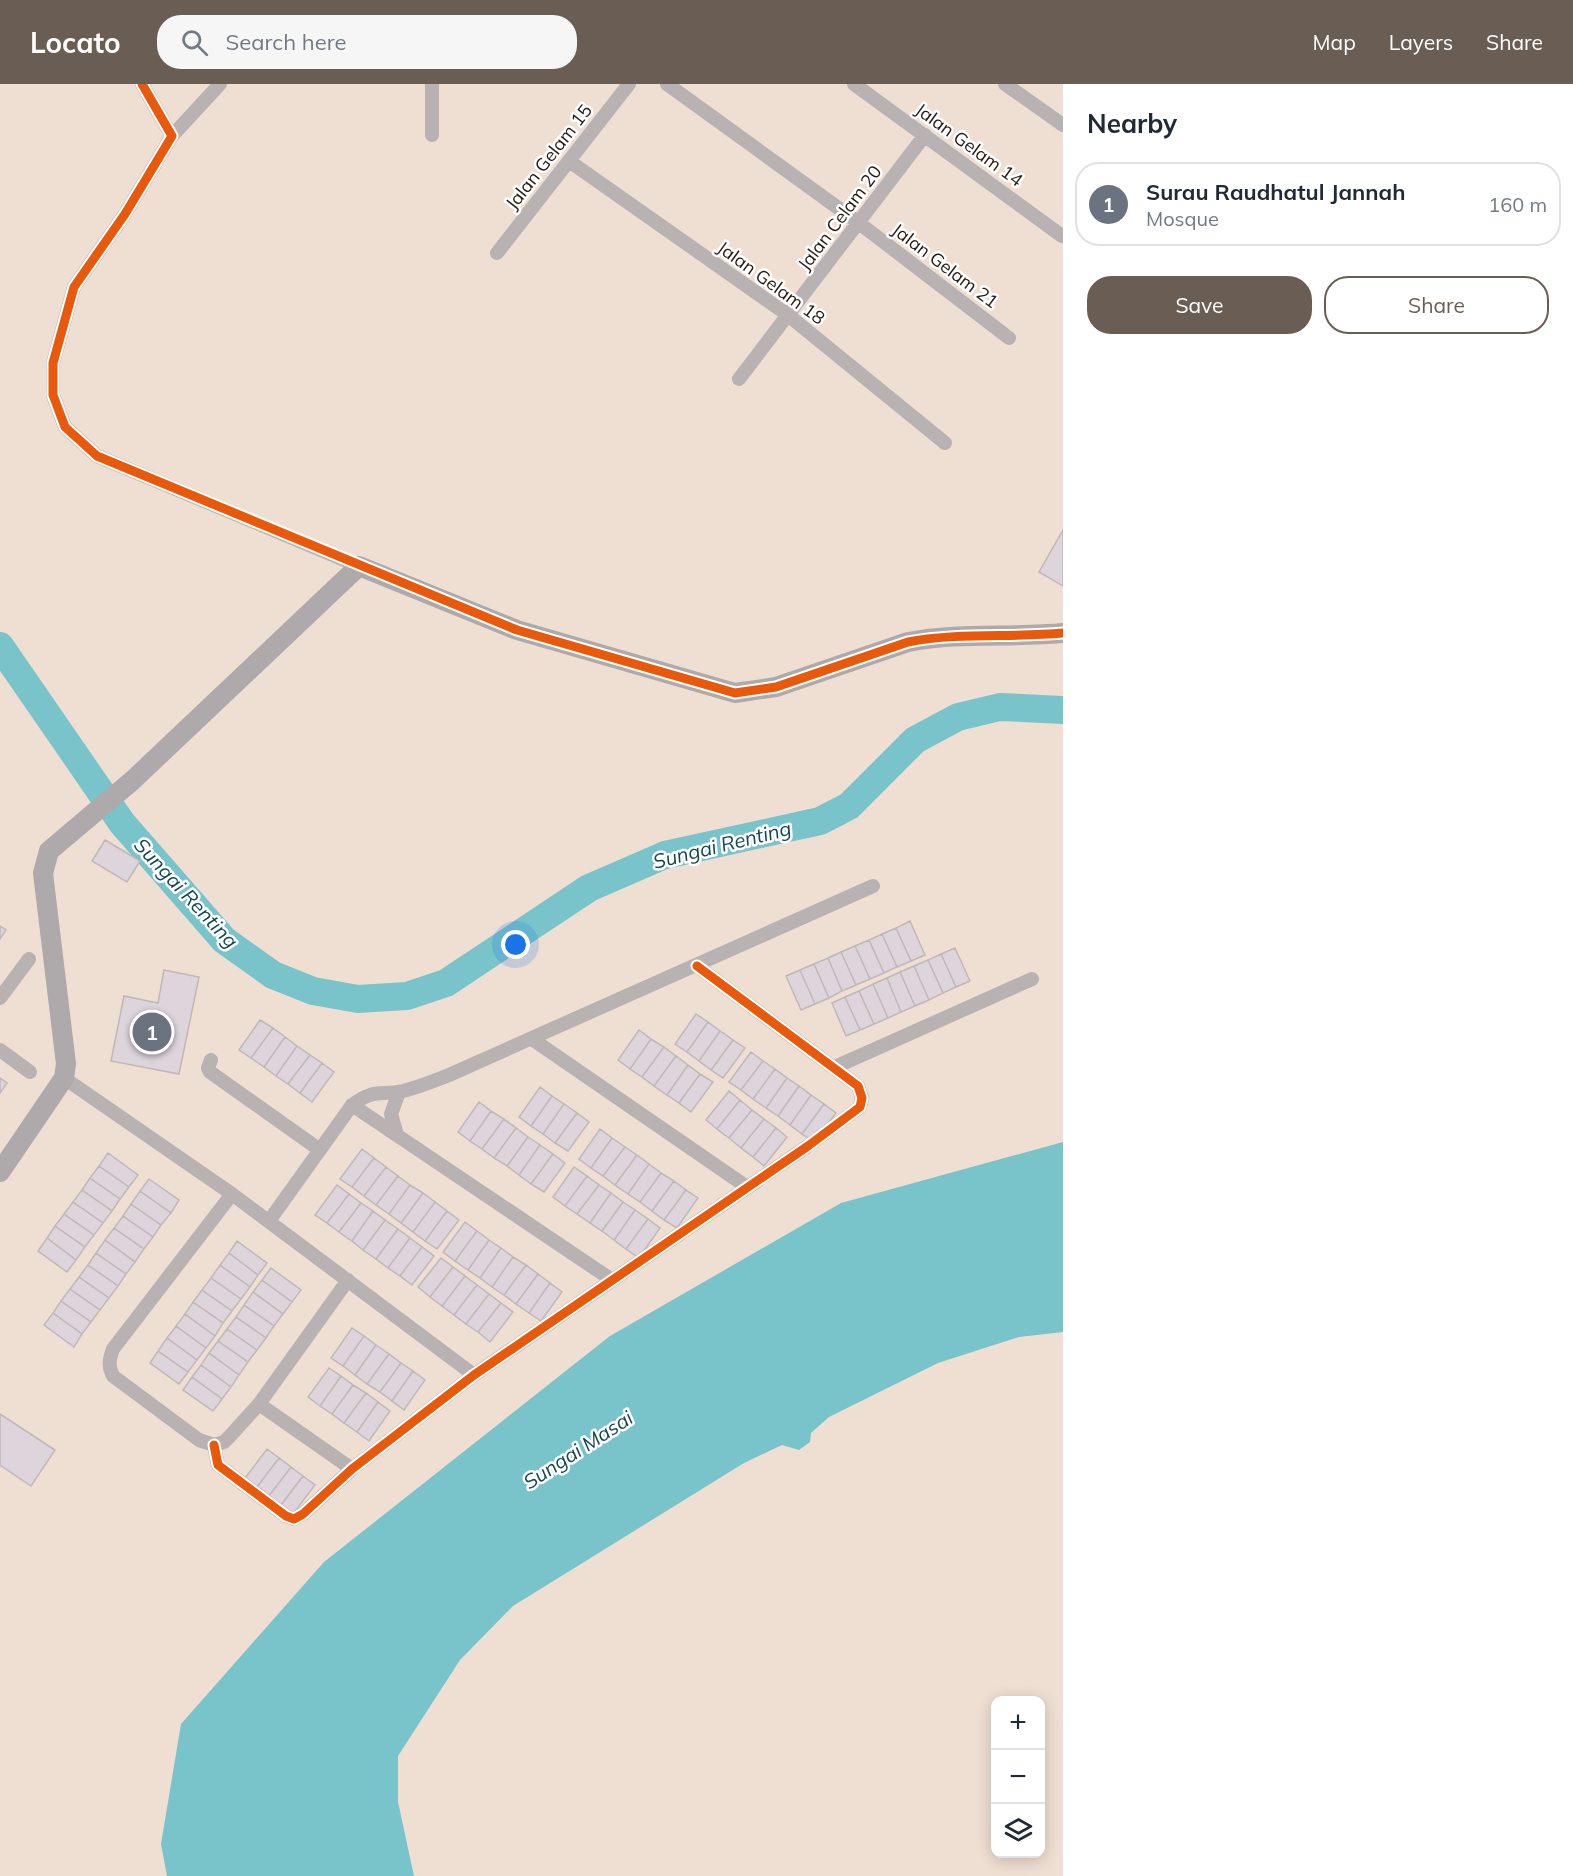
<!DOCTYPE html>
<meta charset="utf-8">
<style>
body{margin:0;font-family:Mulish,sans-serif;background:#f6f6f7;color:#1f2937}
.controls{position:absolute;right:18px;bottom:18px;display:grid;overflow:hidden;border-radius:12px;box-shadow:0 3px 15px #0003}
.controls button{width:54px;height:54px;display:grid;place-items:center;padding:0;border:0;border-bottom:2px solid #e0e1e3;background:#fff;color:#1f2937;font:30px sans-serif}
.you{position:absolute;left:516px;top:861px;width:21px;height:21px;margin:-15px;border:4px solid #fff;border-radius:50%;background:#1a73e8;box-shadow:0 0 0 9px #1a73e833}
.badge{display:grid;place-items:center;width:39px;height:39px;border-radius:50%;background:#6a5e54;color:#fff;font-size:20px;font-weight:700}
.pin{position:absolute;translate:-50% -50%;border:3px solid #fff;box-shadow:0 2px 6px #0006}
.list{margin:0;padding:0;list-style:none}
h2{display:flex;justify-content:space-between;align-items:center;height:78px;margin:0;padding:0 24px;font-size:26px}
h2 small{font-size:20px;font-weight:400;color:#747a83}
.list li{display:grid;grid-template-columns:39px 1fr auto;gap:18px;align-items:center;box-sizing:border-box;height:84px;margin:0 12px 12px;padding:0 12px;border:2px solid #e0e1e3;border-radius:24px}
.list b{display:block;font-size:22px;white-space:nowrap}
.list p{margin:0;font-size:20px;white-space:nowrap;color:#747a83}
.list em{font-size:20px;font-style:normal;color:#747a83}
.actions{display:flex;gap:12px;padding:18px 24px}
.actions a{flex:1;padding:14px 0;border:2px solid #6a5e54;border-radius:24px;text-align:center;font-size:21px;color:#6a5e54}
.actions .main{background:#6a5e54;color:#fff}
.icon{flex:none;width:33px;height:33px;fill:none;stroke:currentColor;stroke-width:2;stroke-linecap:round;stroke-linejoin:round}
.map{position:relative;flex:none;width:1063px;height:1792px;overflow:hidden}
header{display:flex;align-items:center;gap:36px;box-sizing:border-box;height:84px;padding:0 30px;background:#6a5e54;color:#fff}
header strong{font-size:28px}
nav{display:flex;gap:33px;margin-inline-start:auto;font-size:21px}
.search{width:420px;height:54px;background:#f6f6f7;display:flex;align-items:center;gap:15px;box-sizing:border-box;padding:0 21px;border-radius:24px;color:#747a83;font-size:22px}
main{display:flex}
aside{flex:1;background:#fff}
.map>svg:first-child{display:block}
</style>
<header>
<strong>Locato</strong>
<div class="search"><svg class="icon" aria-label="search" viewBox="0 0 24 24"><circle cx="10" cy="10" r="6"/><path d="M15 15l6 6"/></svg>Search here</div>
<nav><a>Map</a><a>Layers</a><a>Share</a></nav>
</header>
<main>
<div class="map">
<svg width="1063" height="1792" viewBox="0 0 1063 1792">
<rect width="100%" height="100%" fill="#efdfd2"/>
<path fill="#78c4ca" d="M1063,1058V1248L1019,1253L938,1279L829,1333L811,1349L810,1358L799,1366L782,1361L744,1379L513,1522L460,1576L398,1672V1718L414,1792H167L161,1760L181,1640L324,1478L610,1252L841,1119Z"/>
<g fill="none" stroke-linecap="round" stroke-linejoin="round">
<path stroke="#78c4ca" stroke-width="28" d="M0,562L122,739L224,856L273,891L313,907L358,915L407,912L446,899L589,804L665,771L820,737L849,722L915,656L958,633L1000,623L1063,626"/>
</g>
<path fill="#ddd4dc" stroke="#c0b8b8" stroke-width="1.5" d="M1063,446V502L1039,488Z
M105,756L140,777L127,798L92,777Z
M910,837L925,871L911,877L896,844Z
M0,842L6,846L0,855Z
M896,844L911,877L897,883L882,850Z
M882,850L897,883L884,889L869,856Z
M869,856L884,889L870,895L855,862Z
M855,862L870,895L856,901L841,868Z
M955,864L970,897L956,903L941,870Z
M841,868L856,901L842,907L828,874Z
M941,870L956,903L943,909L928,876Z
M828,874L842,907L829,914L814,880Z
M928,876L943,909L929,916L914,882Z
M814,880L829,914L815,920L800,886Z
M914,882L929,916L915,922L900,888Z
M164,886L199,893L179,990L111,977L124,912L158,919Z
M800,886L815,920L801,926L786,892Z
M900,888L915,922L901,928L887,894Z
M887,894L901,928L888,934L873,900Z
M873,900L888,934L874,940L859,907Z
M859,907L874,940L860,946L845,913Z
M845,913L860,946L846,952L832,919Z
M696,930L708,938L687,968L675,960Z
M260,936L273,944L251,974L239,966Z
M708,938L720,947L699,977L687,968Z
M273,944L285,953L264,983L251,974Z
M639,946L651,955L630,985L618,976Z
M720,947L733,956L711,986L699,977Z
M285,953L297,962L276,992L264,983Z
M651,955L664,963L642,993L630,985Z
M733,956L745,964L723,994L711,986Z
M297,962L310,971L288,1000L276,992Z
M664,963L676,972L654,1002L642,993Z
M751,968L763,977L741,1006L729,998Z
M310,971L322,979L300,1009L288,1000Z
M676,972L688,981L667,1011L654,1002Z
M763,977L775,985L753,1015L741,1006Z
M322,979L334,988L312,1018L300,1009Z
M688,981L700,990L679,1019L667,1011Z
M775,985L787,994L766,1024L753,1015Z
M700,990L713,998L691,1028L679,1019Z
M0,994L7,999L0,1009Z
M787,994L799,1002L778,1032L766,1024Z
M799,1002L811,1011L790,1041L778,1032Z
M540,1003L552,1012L531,1042L519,1033Z
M729,1007L740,1016L717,1045L706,1036Z
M811,1011L824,1020L802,1050L790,1041Z
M552,1012L564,1020L543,1050L531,1042Z
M740,1016L752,1026L729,1054L717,1045Z
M479,1018L491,1027L470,1057L458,1048Z
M564,1020L577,1029L555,1059L543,1050Z
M824,1020L836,1029L814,1058L802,1050Z
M752,1026L764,1035L741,1064L729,1054Z
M491,1027L504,1035L482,1065L470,1057Z
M577,1029L589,1038L568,1067L555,1059Z
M504,1035L516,1044L494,1074L482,1065Z
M764,1035L776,1044L753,1073L741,1064Z
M516,1044L528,1053L507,1082L494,1074Z
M776,1044L787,1053L764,1082L753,1073Z
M600,1045L612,1054L591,1084L579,1075Z
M528,1053L540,1061L519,1091L507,1082Z
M612,1054L625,1063L603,1092L591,1084Z
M540,1061L553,1070L531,1100L519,1091Z
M625,1063L637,1071L615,1101L603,1092Z
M362,1065L374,1074L352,1103L340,1095Z
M108,1069L138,1091L129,1103L99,1082Z
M553,1070L565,1079L544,1108L531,1100Z
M637,1071L649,1080L628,1110L615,1101Z
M374,1074L386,1083L364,1112L352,1103Z
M649,1080L661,1089L640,1118L628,1110Z
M99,1082L129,1103L120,1115L90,1094Z
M386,1083L398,1092L376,1121L364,1112Z
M574,1083L587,1092L565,1122L553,1113Z
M661,1089L674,1097L652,1127L640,1118Z
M398,1092L410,1101L389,1130L376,1121Z
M587,1092L599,1101L577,1130L565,1122Z
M90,1094L120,1115L112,1127L82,1106Z
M149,1095L179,1116L171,1129L140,1107Z
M674,1097L686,1106L664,1136L652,1127Z
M337,1101L349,1110L327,1139L315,1131Z
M410,1101L423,1109L401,1139L389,1130Z
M599,1101L611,1109L590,1139L577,1130Z
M82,1106L112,1127L103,1139L73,1118Z
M686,1106L698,1114L677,1144L664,1136Z
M140,1107L171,1129L161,1141L131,1120Z
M423,1109L435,1118L413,1148L401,1139Z
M611,1109L623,1118L602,1147L590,1139Z
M349,1110L361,1119L339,1148L327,1139Z
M73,1118L103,1139L94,1151L64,1130Z
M435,1118L447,1127L425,1157L413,1148Z
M623,1118L635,1126L614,1156L602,1147Z
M361,1119L373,1127L352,1157L339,1148Z
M131,1120L161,1141L153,1153L123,1132Z
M635,1126L648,1135L626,1165L614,1156Z
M373,1127L385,1136L363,1166L352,1157Z
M447,1127L459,1136L437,1165L425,1157Z
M64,1130L94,1151L85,1163L55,1142Z
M123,1132L153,1153L144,1165L114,1144Z
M648,1135L660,1144L639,1174L626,1165Z
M385,1136L398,1145L376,1175L363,1166Z
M465,1138L477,1147L455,1177L443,1168Z
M55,1142L85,1163L76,1176L47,1154Z
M114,1144L144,1165L135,1178L105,1156Z
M398,1145L410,1154L388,1184L376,1175Z
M477,1147L489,1156L468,1186L455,1177Z
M47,1154L76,1176L67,1188L38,1167Z
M410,1154L422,1163L400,1192L388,1184Z
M105,1156L135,1178L126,1190L96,1169Z
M489,1156L501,1164L480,1194L468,1186Z
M237,1157L267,1179L258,1191L229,1169Z
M422,1163L434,1172L412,1201L400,1192Z
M501,1164L513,1173L492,1203L480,1194Z
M96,1169L126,1190L118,1202L88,1181Z
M229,1169L258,1191L250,1203L220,1181Z
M513,1173L526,1181L504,1211L492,1203Z
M441,1174L453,1183L430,1213L418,1203Z
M88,1181L118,1202L109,1214L79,1193Z
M220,1181L250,1203L241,1215L211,1194Z
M526,1181L538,1190L516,1220L504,1211Z
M453,1183L465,1192L442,1222L430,1213Z
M271,1184L301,1206L292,1218L262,1196Z
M538,1190L550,1199L529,1229L516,1220Z
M465,1192L477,1201L454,1231L442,1222Z
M79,1193L109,1214L100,1226L70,1205Z
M211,1194L241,1215L232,1227L202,1206Z
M262,1196L292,1218L283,1230L253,1208Z
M550,1199L562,1208L541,1237L529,1229Z
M477,1201L489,1210L466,1240L454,1231Z
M70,1205L100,1226L91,1238L61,1217Z
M202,1206L232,1227L223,1239L193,1218Z
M253,1208L283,1230L274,1242L244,1221Z
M489,1210L501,1219L478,1248L466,1240Z
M61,1217L91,1238L82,1250L53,1229Z
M193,1218L223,1239L215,1252L185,1230Z
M501,1219L513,1228L490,1258L478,1248Z
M244,1221L274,1242L266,1254L236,1233Z
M53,1229L82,1250L74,1263L44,1241Z
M185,1230L215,1252L206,1264L176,1242Z
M236,1233L266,1254L257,1266L227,1245Z
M176,1242L206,1264L197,1276L167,1254Z
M352,1244L364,1252L343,1282L331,1274Z
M227,1245L257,1266L248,1278L218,1257Z
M364,1252L376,1261L355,1291L343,1282Z
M167,1254L197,1276L188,1288L158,1267Z
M218,1257L248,1278L239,1291L209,1269Z
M376,1261L389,1270L367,1300L355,1291Z
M158,1267L188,1288L179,1300L150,1279Z
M209,1269L239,1291L231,1303L201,1281Z
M389,1270L401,1279L380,1308L367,1300Z
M401,1279L413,1287L392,1317L380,1308Z
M201,1281L231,1303L222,1315L192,1293Z
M329,1284L341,1292L320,1322L308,1313Z
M413,1287L425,1296L404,1326L392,1317Z
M341,1292L353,1301L332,1330L320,1322Z
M192,1293L222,1315L213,1327L183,1306Z
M353,1301L366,1309L344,1339L332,1330Z
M366,1309L378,1318L357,1348L344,1339Z
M378,1318L390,1327L369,1357L357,1348Z
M0,1330L55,1366L31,1402L0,1381Z
M267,1365L279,1374L257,1403L245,1394Z
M279,1374L291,1383L269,1412L257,1403Z
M291,1383L303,1392L281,1421L269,1412Z
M303,1392L315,1401L293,1430L281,1421Z"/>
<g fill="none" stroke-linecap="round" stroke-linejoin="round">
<path stroke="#b8b2b3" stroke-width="14" d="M142,0L172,52L125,130L74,203L53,279V311L65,343L97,372L359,482
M667,0L859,139L1009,254
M854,0L1062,152
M1005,0L1063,41
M432,51V0
M172,52L220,0
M569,77L788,231L945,359
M497,169L629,0
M739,295L925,51
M0,914L29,875
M532,955L747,1103
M0,966L30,988
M211,976L208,984L210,988L320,1066
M835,983L1032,895
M64,994L232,1110L474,1291
M352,1021L612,1196
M397,1051L391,1030L399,1008
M232,1110L113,1265C109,1276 108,1282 113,1292L199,1356L214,1361L224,1358L230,1352L259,1320L348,1196
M269,1137L352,1021C376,1004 378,1012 403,1007C419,1003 434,997 449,991L873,802
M259,1320L352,1385
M214,1361L218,1381L286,1432L294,1435L303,1430L352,1385L474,1291L808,1062L860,1023L862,1014L858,1002L697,882"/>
<path stroke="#aea9aa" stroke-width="20" d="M0,1088L64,994L66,980L43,789L49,767L133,696L359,482L517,546L735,609L776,603L908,558C959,548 1012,554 1063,549"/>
<g stroke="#fff" stroke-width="13">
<path id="cycleway" d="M142,0L172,52L125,130L74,203L53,279V311L65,343L97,372L517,546L735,609L776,603L908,558C959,548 1012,554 1063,549
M214,1361L218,1381L286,1432L294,1435L303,1430L352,1385L474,1291L808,1062L860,1023L862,1014L858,1002L697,882"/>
</g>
<use href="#cycleway" stroke="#e8590c" stroke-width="9"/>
</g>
<g text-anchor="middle" stroke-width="5" stroke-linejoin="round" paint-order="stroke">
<g font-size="18" fill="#231910" stroke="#fff">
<text transform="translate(969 61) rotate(36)" y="6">Jalan Gelam 14</text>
<text transform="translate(549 73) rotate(-52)" y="6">Jalan Gelam 15</text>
<text transform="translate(840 134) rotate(-53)" y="6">Jalan Celam 20</text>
<text transform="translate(945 182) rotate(37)" y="6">Jalan Gelam 21</text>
<text transform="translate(771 199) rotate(36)" y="6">Jalan Gelam 18</text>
</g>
<g font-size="20" font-style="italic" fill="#14474d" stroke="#fff">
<text transform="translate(722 761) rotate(-14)" y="7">Sungai Renting</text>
<text transform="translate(186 809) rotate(47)" y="7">Sungai Renting</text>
<text transform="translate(578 1366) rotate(-33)" y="7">Sungai Masai</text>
</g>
</g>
</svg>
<div class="controls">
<button>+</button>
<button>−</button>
<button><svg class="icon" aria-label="layers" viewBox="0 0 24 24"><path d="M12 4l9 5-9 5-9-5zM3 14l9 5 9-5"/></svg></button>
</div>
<div class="you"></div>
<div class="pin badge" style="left:152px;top:948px;background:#6b7280">1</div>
</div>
<aside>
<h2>Nearby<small></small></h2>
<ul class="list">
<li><span class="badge" style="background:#6b7280">1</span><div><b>Surau Raudhatul Jannah</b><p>Mosque</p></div><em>160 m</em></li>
</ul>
<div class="actions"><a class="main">Save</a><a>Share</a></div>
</aside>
</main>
